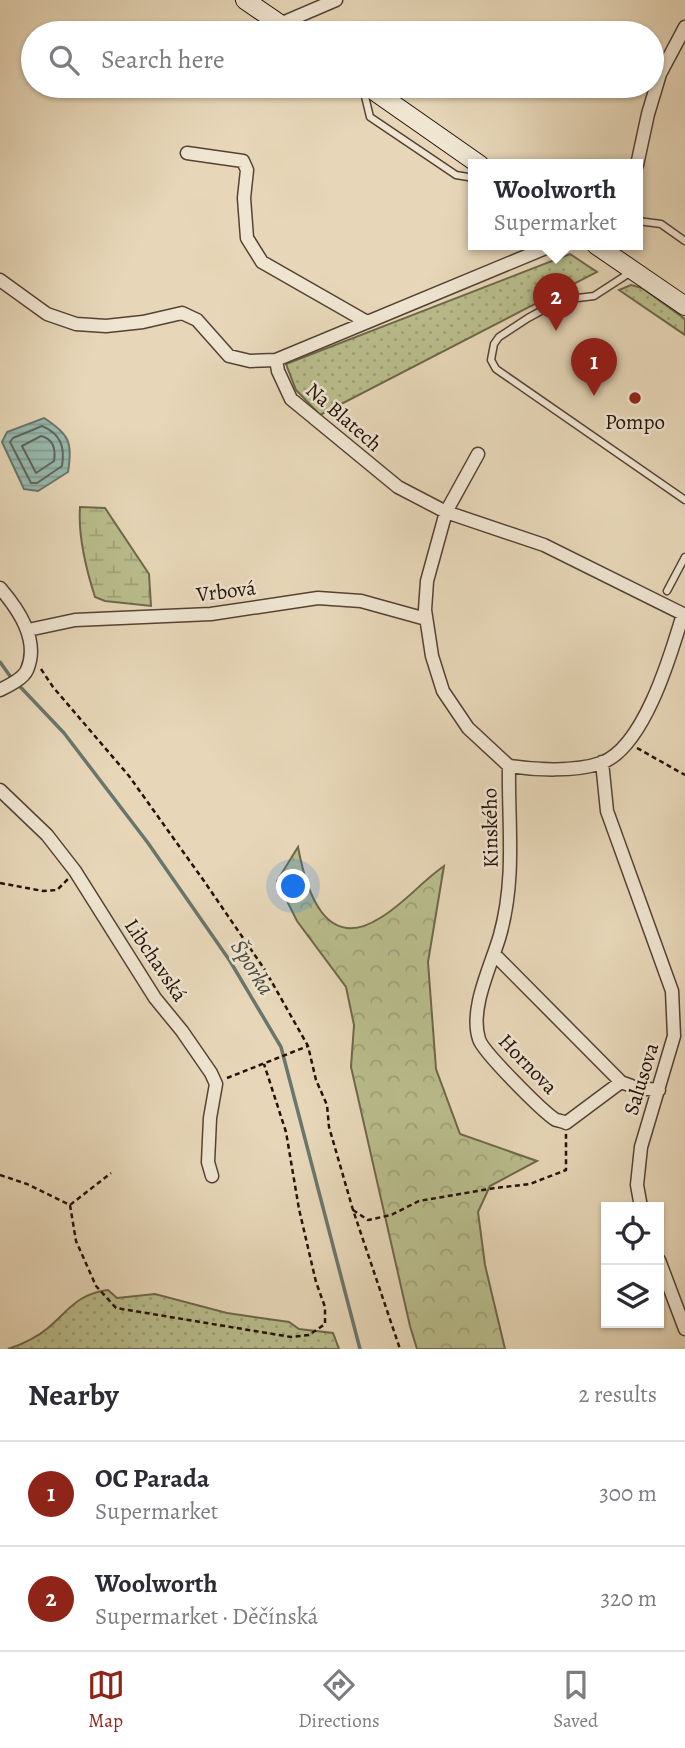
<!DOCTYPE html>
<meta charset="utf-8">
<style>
body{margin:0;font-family:Alegreya,serif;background:#f7f7f7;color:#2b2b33}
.controls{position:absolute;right:21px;bottom:21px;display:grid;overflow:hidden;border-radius:0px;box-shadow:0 2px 5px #0004}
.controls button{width:63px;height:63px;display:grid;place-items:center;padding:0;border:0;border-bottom:2px solid #e1e1e2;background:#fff;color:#2b2b33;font:35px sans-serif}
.you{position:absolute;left:294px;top:887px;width:24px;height:24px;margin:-18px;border:5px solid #fff;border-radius:50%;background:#1a73e8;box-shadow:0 0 0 10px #1a73e833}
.badge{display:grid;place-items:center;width:46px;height:46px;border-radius:50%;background:#8f2418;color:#fff;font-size:23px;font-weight:700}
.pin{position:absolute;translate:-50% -58px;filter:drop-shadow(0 2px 4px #0008)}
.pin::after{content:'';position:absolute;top:37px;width:24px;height:21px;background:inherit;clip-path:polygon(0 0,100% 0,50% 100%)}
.popup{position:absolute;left:468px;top:159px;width:175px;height:91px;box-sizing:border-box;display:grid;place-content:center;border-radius:0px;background:#fff;filter:drop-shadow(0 2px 5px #0005);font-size:23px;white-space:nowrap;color:#7c7c81}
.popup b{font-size:26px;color:#2b2b33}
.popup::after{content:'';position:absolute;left:50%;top:100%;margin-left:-14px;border:14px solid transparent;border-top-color:#fff}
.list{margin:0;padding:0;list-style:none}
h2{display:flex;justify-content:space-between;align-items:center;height:91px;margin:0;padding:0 28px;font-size:30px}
h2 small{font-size:23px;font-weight:400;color:#7c7c81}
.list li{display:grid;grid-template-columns:46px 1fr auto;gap:21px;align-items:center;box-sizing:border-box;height:105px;padding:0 28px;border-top:2px solid #e1e1e2}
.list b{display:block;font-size:26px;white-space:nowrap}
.list p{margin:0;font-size:23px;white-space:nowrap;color:#7c7c81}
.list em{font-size:23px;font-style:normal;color:#7c7c81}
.icon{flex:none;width:38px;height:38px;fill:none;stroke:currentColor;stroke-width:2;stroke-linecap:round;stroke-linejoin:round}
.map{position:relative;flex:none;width:685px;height:1349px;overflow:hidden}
.search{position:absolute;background:#fff;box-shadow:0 2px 5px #0004;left:21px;right:21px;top:21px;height:77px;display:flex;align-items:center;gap:18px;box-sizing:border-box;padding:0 24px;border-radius:38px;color:#7c7c81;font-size:26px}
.sheet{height:301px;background:#fff}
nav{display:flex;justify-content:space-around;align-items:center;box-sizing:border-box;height:98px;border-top:2px solid #e1e1e2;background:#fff;font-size:19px;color:#7c7c81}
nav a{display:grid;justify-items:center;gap:4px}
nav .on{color:#8f2418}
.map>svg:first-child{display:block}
</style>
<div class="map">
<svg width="685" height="1349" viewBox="0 0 685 1349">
<defs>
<pattern id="grass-dots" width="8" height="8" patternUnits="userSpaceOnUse" patternTransform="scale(1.75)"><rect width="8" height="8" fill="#b9bd8c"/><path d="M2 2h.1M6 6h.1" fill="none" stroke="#9fa177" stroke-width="1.8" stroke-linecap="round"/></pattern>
<pattern id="forest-crowns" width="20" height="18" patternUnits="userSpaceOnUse" patternTransform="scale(1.75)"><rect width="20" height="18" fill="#b9bd8c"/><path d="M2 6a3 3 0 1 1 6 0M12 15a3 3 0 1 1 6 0" fill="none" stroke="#9fa177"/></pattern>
<pattern id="wetland-marsh" width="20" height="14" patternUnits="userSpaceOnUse" patternTransform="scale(1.75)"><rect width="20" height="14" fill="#b9bd8c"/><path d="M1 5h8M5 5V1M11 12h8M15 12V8" fill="none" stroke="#9fa177"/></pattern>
<pattern id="water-rules" width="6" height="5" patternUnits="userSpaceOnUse" patternTransform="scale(1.75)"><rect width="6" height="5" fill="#97baaf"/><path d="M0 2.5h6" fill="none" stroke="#829f95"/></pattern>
</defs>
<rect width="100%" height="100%" fill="#e7d7b8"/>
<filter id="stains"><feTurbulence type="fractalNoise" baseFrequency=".00286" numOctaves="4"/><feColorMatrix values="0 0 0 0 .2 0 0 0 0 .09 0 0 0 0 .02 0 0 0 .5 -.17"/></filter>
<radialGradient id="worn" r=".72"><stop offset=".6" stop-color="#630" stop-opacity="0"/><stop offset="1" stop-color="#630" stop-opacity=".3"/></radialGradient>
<path fill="url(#grass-dots)" stroke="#6e674a" stroke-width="2" d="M570,254L597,272L320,415L296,390L286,364Z
M631,285L642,288L685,319V335L619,290Z
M108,1290L117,1298L155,1294L227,1313L289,1322L299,1329L333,1333L339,1349H8C23,1344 36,1338 48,1328C69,1310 77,1294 108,1290Z"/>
<path fill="url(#forest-crowns)" stroke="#6e674a" stroke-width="2" d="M298,847C306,890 325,953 380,918C404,904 421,882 444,866L428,962L436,1069L460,1134L537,1161L490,1186L478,1212L485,1265L505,1349H417L410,1326L351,1067L354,1025L346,987L297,921L277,881Z"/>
<path fill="url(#wetland-marsh)" stroke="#6e674a" stroke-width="2" d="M80,507L105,508L149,574L151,606L105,601L95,597C86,569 78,535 80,507Z"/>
<path fill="url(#water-rules)" stroke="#69766d" stroke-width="2" d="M44,418C69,434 73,442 68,472L38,491L24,489L2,442L7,432Z"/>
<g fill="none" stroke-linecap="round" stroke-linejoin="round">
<path stroke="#5e665c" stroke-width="2" d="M42,426C61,434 65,447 62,466L37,483H31L10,442L13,438Z
M41,436C53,439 56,449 54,461L36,473L22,446Z"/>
<path stroke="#69766d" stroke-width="3.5" d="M0,662L10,676L64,733L148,843L230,961L281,1047L360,1349"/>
<g stroke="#554235" stroke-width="9">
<path id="service" d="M363,88L370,117L456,175L474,178
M638,221L661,224L685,241
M631,272L594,296L561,300L528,318L499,337L494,344L491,360L496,369L685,500
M667,591L685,557"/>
</g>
<g stroke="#554235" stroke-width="15">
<path id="minor" d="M280,24L336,0
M187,153L243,161L247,170L244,198L247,238L262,262L367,322
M637,165L648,114L660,74L685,27
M0,280L47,314L76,324L106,326L143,322L182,313L197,320L229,356L250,361L276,360L278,371L291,399L398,487L446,512L544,545L685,615
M276,360L553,245
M478,454L446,512L427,581L425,610L432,656L443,691L468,728L509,766C508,823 516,878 500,935C492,964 469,1008 479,1039C482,1051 543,1112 556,1120C557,1120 565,1122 566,1123L621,1082
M0,588C18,609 40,640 27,670C23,679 8,686 0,690
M28,630L75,620L211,614L318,598L361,601L426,619
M602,762L607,811L672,991L674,1036L641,1147L637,1185L641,1207
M509,766C535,770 575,772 601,763C644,748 671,654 683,614
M0,790L47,835L75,871L155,998L182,1031L211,1073L216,1084L210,1118L208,1162L212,1176
M494,954L621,1082L637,1088L659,1090
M659,1260L685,1329"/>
</g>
<g stroke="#241109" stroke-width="20">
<path id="secondary" d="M245,0L293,33
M367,86L480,165
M596,245L685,306"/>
</g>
<path stroke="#241109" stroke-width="2.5" stroke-dasharray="5 3.5" stroke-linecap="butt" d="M41,669L53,687L129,776L204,881L265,970L308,1046L316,1080L327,1105L329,1127L353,1210L400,1349
M637,748L685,775
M0,883L43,891L57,890L68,879
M227,1078L308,1046
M0,1175L27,1184L70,1205L111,1173
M70,1205L76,1241L96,1286L116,1308L291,1337L309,1335L325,1324V1307L316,1282L299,1209L286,1132L264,1064
M353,1210L368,1220L391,1215L419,1201L495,1188L530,1184L566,1170V1134"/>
<use href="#service" stroke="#efe5d1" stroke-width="6"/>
<use href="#minor" stroke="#efe5d1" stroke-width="12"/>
<use href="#secondary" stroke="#efe5d1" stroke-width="18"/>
</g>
<circle fill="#8f2418" stroke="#efe5d1" stroke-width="2.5" cx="635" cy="398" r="7"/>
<g text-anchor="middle" stroke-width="5" stroke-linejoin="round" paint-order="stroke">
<g font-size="21" fill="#241109" stroke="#efe5d1">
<text transform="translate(344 417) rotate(41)" y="7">Na Blatech</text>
<text transform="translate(226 591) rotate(-7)" y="7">Vrbová</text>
<text transform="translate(490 828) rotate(-91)" y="7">Kinského</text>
<text transform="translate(156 960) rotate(56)" y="7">Libchavská</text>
<text transform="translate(528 1064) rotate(46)" y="7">Hornova</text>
<text transform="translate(641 1079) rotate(-73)" y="7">Salusova</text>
</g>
<g font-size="21" fill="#241109" stroke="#efe5d1">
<text x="635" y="429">Pompo</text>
</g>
<g font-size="23" font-style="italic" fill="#4c4c43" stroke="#efe5d1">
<text transform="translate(253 967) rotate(58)" y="8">Šporka</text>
</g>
</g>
<rect width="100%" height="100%" filter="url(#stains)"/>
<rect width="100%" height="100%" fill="url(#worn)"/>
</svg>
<div class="controls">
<button><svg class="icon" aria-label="locate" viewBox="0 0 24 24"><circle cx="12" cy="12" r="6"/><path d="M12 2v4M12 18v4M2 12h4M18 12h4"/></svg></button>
<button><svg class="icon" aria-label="layers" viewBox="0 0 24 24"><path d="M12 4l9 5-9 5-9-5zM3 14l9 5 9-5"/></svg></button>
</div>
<div class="you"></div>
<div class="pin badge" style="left:594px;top:396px">1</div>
<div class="pin badge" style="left:556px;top:331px">2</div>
<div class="popup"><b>Woolworth</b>Supermarket</div>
<div class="search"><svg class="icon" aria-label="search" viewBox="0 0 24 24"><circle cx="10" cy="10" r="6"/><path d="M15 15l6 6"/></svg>Search here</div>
</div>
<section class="sheet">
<h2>Nearby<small>2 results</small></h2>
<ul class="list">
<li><span class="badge">1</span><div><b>OC Parada</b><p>Supermarket</p></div><em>300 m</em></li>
<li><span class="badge">2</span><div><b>Woolworth</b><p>Supermarket · Děčínská</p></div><em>320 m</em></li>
</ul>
</section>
<nav>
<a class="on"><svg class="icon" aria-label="map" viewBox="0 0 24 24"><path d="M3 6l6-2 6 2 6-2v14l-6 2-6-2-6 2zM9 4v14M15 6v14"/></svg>Map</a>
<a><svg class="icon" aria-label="directions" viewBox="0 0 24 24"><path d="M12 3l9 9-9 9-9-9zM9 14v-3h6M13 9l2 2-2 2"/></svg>Directions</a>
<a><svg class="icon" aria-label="saved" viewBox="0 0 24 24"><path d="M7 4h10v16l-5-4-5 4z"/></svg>Saved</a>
</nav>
